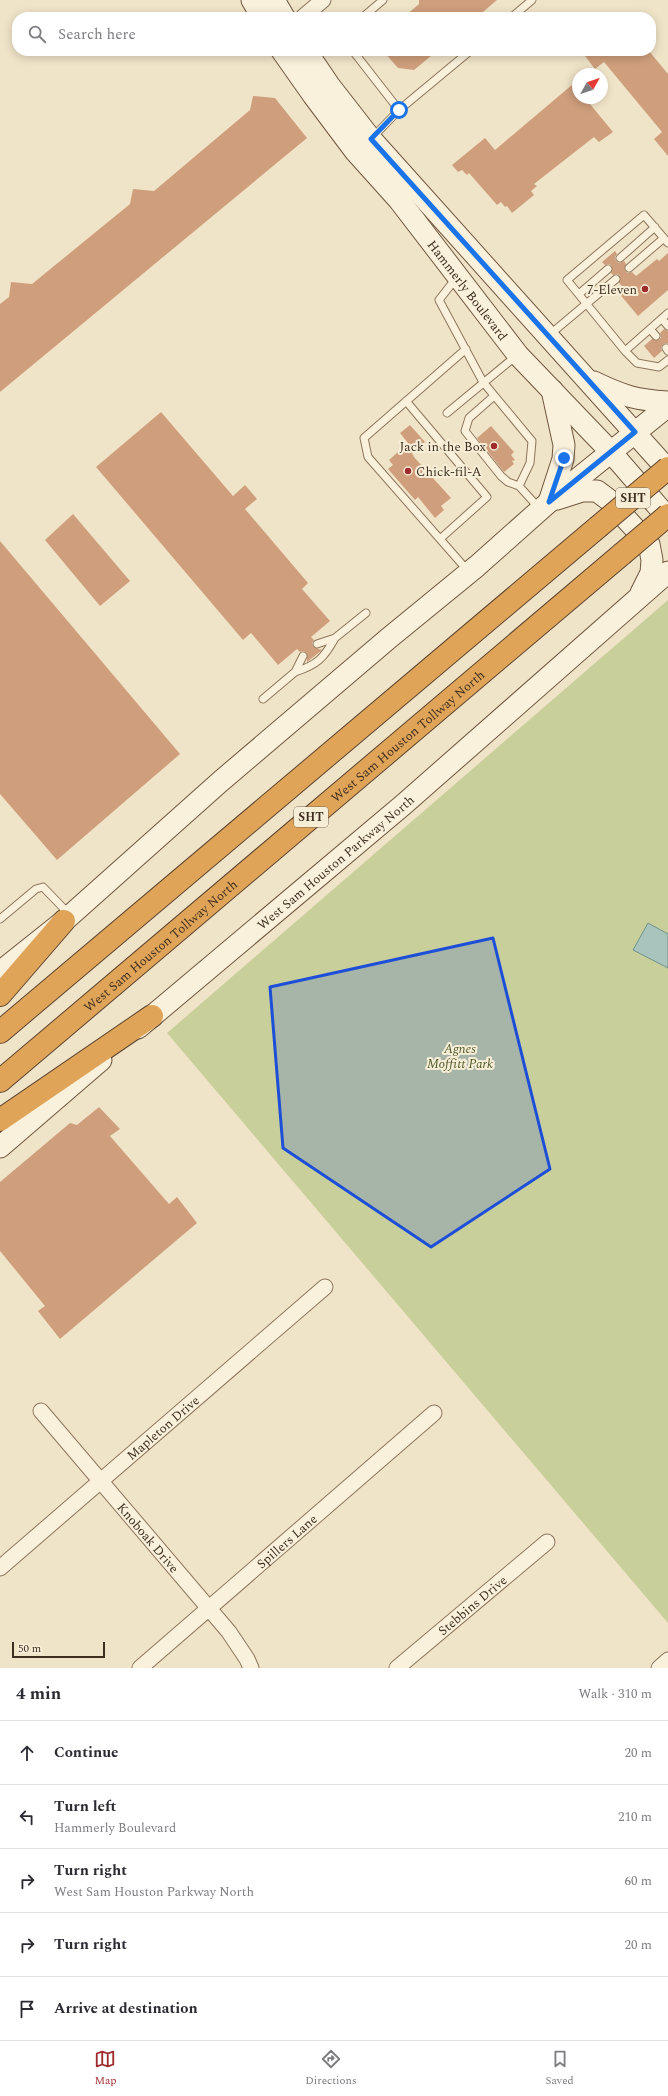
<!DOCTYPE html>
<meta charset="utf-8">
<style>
body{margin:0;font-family:Spectral,serif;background:#f7f7f7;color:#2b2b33}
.compass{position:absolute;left:572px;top:68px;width:36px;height:36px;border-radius:50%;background:#fff;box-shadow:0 2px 10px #0003;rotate:50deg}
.scale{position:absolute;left:12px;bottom:10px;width:93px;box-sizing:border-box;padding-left:4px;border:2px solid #3d2e20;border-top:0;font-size:11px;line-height:14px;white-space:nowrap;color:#3d2e20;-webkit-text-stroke:3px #f7eed8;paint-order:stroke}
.stop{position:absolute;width:12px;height:12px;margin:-9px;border:3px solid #1a73e8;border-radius:50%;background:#fff}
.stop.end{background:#1a73e8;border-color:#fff;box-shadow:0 1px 4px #0008}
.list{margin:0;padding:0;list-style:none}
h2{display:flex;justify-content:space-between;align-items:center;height:52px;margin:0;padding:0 16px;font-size:17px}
h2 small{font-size:13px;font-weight:400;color:#7c7c81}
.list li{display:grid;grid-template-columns:26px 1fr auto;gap:12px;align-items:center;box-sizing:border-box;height:64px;padding:0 16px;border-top:1px solid #e1e1e2}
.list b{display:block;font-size:15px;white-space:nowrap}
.list p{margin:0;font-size:13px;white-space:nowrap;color:#7c7c81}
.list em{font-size:13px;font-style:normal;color:#7c7c81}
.icon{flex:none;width:22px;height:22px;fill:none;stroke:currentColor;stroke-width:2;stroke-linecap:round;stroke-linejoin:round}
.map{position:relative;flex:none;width:668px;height:1668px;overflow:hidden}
.search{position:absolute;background:#fff;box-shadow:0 2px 10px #0003;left:12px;right:12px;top:12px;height:44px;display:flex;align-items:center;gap:10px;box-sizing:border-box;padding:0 14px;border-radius:16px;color:#7c7c81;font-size:15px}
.sheet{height:372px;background:#fff}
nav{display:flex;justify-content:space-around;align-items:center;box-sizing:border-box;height:56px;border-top:1px solid #e1e1e2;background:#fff;font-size:11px;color:#7c7c81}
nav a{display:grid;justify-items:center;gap:2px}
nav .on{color:#9e2a2b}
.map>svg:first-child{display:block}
</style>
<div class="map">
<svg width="668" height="1668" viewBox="0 0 668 1668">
<rect width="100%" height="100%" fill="#f0e4c8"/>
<path fill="#c9cf9b" d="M668,600V1623L167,1033Z"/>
<path fill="#a9c4bc" stroke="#6f938a" d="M648,923L668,934V968L633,950Z"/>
<path fill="#cf9f7d" d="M419,0H497L477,17H404L419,4Z
M383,51H437L414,70L398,68Z
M591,51H649L668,74V156L654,139L662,132L604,62L595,69L585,56Z
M573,84L578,90V98H585L613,132L599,142L594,137L534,184L537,186L531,191L534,195L512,213L507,206L505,207L501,202L497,205L469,173L467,175L462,170L458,172L452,165L485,138L495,150Z
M253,96L275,98L307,138L0,392V304L9,297L11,282L32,284L130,204L133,189L154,191L250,110Z
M615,251L617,254L615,257L616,261L619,263L624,261L626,264L625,271L628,273L632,272L636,276L657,259L659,261L668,253V290L638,316L618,292L623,287L619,283L620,276L617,274L613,275L611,273L612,266L609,264L605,265L602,262Z
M664,329L668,331V343L663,344L661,348L662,351L654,358L644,346L652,339L659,340L661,337L660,333Z
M161,412L233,496L245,485L257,499L245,509L308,583L302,589L330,621L311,637L314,640L312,643L313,647L322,650L307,662V653L303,651L300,652L297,649L278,665L251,633L243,640L96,467Z
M410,425L425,442L412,453L414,457L451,498L441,506L444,510L435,518L418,497L415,500L388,469L393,465L389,460L408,443L400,433Z
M491,426L514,452L511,455L515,460L512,461L514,464L504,472L477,438Z
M73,514L130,581L100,606L45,540Z
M0,541L180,754L57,860L0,794Z
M99,1107L120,1129L110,1136L169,1204L177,1197L197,1223L60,1339L38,1311L45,1306L0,1251V1182L70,1123L77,1125Z"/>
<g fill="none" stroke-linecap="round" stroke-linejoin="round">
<g stroke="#8d765c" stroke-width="9">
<path id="service" d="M363,17L383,0
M512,17L532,0
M353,51L399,110
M372,138L399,110L470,51
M668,243L644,215L567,280L625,351L637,363L659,367L668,360
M620,258L655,227
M629,268L664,238
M457,277L439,300L483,382L532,441L530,463L519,486L539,508
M579,294L608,269
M662,319L668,326
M650,329L656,336
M548,336L616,279
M666,348L668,351
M466,349L364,438L368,457L468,571
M625,351L668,313
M494,396L469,418L465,431L501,476L508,482L519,486
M406,401L487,497L440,539
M447,413L516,356
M317,644L335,638L366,613
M295,672C317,665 324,658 335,638
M263,699L295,672L303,656
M0,919L36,889L43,887L69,914"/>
</g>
<g stroke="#8d765c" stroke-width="17">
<g id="minor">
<path d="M303,17L323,0"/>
<path id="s1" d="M41,1411L229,1632L247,1659L251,1668"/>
<path id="s2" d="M0,1568L325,1287"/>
<path id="s3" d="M140,1668L434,1413"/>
<path id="s4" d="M397,1668L547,1542"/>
<path d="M659,1668L668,1660"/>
</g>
</g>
<g stroke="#6f573f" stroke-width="23">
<g id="secondary">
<path d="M252,0L262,17"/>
<path d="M274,0L284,17"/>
<path id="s5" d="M282,51L313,95L355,151L399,200L518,355L610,451L668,518"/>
<path d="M306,51L329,85L371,139L668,470"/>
<path d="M594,382C623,396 636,400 668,402"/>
<path d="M557,499L582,491H597L609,500L649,544L652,560L651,573L641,593"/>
<path d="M549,502L563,459L564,445L552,390"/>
<path d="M0,972L64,921L221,781L389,638L477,566L549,502L668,406"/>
<path id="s6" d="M138,1028L403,805L668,572"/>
<path d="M0,1147L101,1060"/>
</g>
</g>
<g stroke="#5b4430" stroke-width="24">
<g id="motorway">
<path d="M0,995L64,921"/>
<path d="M0,1032L598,527"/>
<path id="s7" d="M0,1081L622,554"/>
<path d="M0,1120L152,1016"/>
</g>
</g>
<use href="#service" stroke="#faf1dc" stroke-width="7"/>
<use href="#minor" stroke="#faf1dc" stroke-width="15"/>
<use href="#secondary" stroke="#faf1dc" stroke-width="21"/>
<use href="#motorway" stroke="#e0a458" stroke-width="22"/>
<g stroke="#5b4430" stroke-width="24" stroke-linecap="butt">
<path id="motorway-bridge" d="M598,527L668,468
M622,554L668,515"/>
</g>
<use href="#motorway-bridge" stroke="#e0a458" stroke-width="22"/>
</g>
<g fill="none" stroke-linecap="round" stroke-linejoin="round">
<path stroke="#1a73e8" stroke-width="5" d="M399,110L371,139L635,432L549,502L564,458"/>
</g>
<path fill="#1d4ed8" fill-opacity="0.2" stroke="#1d4ed8" stroke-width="3" stroke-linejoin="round" d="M493,938L550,1169L431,1247L283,1148L270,987Z"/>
<g fill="#9e2a2b" stroke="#f7eed8" stroke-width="1.5">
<circle cx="645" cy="289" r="4"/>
<circle cx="494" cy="446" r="4"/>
<circle cx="408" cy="471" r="4"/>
</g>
<g text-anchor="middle" stroke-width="4" stroke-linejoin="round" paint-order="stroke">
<g fill="#f7eed8" stroke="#756857" stroke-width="1">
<rect x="616" y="488" width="34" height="20" rx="3"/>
<rect x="294" y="807" width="34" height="20" rx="3"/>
</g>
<g font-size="12" font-weight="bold" fill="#3d2e20">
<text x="633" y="502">SHT</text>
<text x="311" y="821">SHT</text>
</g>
<g font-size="13" fill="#3d2e20" stroke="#f7eed8" text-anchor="end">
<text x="637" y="294">7-Eleven</text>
<text x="486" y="451">Jack in the Box</text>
<text x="416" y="476" text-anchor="start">Chick-fil-A</text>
</g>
<g font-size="13" fill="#3d2e20" stroke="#f7eed8">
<text dy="5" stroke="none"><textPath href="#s5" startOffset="303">Hammerly Boulevard</textPath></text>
<text dy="5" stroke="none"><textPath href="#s7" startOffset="534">West Sam Houston Tollway North</textPath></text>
<text dy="5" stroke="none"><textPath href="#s6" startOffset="258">West Sam Houston Parkway North</textPath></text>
<text dy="5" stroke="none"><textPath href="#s7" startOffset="210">West Sam Houston Tollway North</textPath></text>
<text dy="5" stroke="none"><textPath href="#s2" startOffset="215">Mapleton Drive</textPath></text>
<text dy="5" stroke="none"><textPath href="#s1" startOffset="166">Knoboak Drive</textPath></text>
<text dy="5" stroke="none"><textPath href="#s3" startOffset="194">Spillers Lane</textPath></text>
<text dy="5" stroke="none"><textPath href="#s4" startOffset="98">Stebbins Drive</textPath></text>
</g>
<g font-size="13" font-style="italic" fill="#4d5a26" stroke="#f7eed8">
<text x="460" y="1053">Agnes<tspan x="460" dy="15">Moffitt Park</tspan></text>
</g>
</g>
</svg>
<svg class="compass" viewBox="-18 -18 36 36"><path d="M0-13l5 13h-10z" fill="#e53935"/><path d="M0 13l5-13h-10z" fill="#7c7c81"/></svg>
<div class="scale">50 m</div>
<div class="stop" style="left:399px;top:110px"></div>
<div class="stop end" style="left:564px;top:458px"></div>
<div class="search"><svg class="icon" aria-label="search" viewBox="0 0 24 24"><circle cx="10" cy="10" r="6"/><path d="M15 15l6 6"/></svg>Search here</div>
</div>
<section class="sheet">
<h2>4 min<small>Walk · 310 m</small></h2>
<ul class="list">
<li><svg class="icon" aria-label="ahead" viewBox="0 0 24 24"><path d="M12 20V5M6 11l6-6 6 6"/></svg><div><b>Continue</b></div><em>20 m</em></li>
<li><svg class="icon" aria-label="left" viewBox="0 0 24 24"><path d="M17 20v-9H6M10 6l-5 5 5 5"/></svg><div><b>Turn left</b><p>Hammerly Boulevard</p></div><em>210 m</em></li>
<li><svg class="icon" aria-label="right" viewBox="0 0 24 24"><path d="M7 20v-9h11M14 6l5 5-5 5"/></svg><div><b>Turn right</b><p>West Sam Houston Parkway North</p></div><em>60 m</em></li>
<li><svg class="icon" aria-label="right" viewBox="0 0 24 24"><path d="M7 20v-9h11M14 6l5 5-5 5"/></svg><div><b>Turn right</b></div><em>20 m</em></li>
<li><svg class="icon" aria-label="arrive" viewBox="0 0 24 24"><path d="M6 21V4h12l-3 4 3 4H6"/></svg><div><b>Arrive at destination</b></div></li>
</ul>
</section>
<nav>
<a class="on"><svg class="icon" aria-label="map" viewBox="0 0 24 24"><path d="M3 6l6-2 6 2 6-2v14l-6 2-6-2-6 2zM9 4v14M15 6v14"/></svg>Map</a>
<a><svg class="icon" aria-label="directions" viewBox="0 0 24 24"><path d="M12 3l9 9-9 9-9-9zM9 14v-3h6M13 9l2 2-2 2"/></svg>Directions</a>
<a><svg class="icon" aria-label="saved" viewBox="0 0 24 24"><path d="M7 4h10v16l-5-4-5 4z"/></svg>Saved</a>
</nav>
